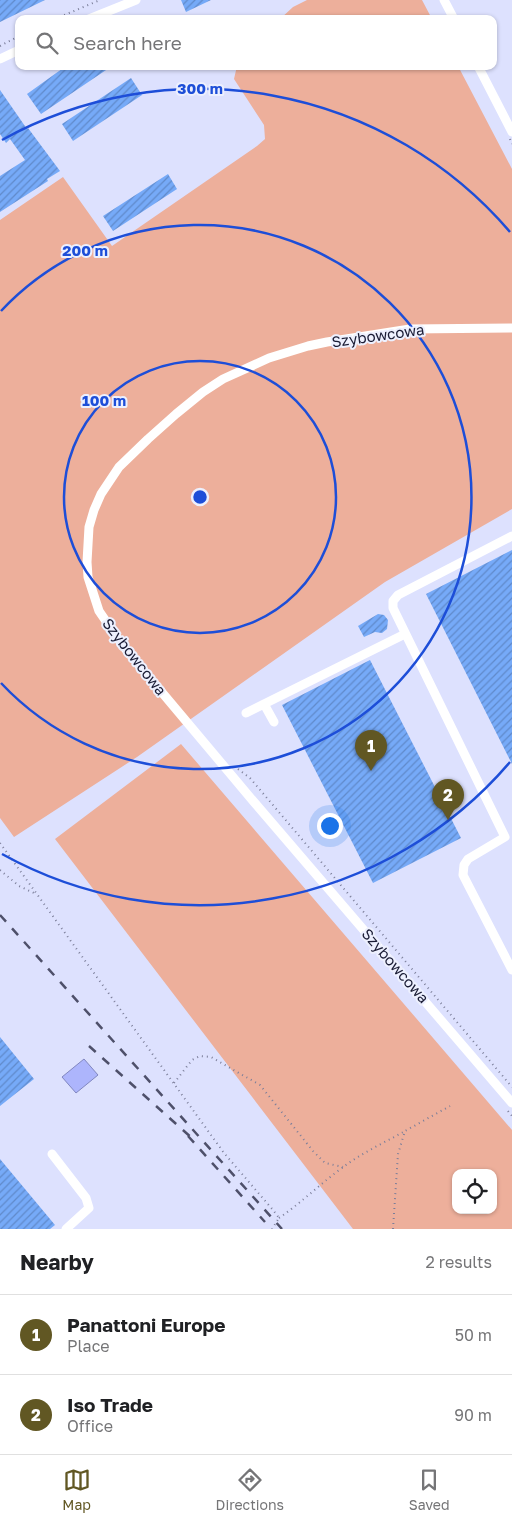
<!DOCTYPE html>
<style>
body{margin:0;font-family:"Golos Text",sans-serif;background:#f6f6f6;color:#202124}
.controls{position:absolute;right:15px;bottom:15px;display:grid;overflow:hidden;border-radius:10px;box-shadow:0 1px 4px #0004}
.controls button{width:45px;height:45px;display:grid;place-items:center;padding:0;border:0;border-bottom:1px solid #e0e0e0;background:#fff;color:#202124;font:25px sans-serif}
.you{position:absolute;left:329px;top:825px;width:18px;height:18px;margin:-12px;border:4px solid #fff;border-radius:50%;background:#1a73e8;box-shadow:0 0 0 8px #1a73e833}
.badge{display:grid;place-items:center;width:32px;height:32px;border-radius:50%;background:#615723;color:#fff;font-size:16px;font-weight:700}
.pin{position:absolute;translate:-50% -41px;filter:drop-shadow(0 1px 2px #0008)}
.pin::after{content:'';position:absolute;top:26px;width:18px;height:15px;background:inherit;clip-path:polygon(0 0,100% 0,50% 100%)}
.list{margin:0;padding:0;list-style:none}
h2{display:flex;justify-content:space-between;align-items:center;height:65px;margin:0;padding:0 20px;font-size:21px}
h2 small{font-size:16px;font-weight:400;color:#757577}
.list li{display:grid;grid-template-columns:32px 1fr auto;gap:15px;align-items:center;box-sizing:border-box;height:80px;padding:0 20px;border-top:1px solid #e0e0e0}
.list b{display:block;font-size:19px;white-space:nowrap}
.list p{margin:0;font-size:16px;white-space:nowrap;color:#757577}
.list em{font-size:16px;font-style:normal;color:#757577}
.icon{flex:none;width:28px;height:28px;fill:none;stroke:currentColor;stroke-width:2;stroke-linecap:round;stroke-linejoin:round}
.map{position:relative;flex:none;width:512px;height:1229px;overflow:hidden}
.search{position:absolute;background:#fff;box-shadow:0 1px 4px #0004;left:15px;right:15px;top:15px;height:55px;display:flex;align-items:center;gap:12px;box-sizing:border-box;padding:0 18px;border-radius:10px;color:#757577;font-size:19px}
.sheet{height:225px;background:#fff}
nav{display:flex;justify-content:space-around;align-items:center;box-sizing:border-box;height:70px;border-top:1px solid #e0e0e0;background:#fff;font-size:14px;color:#757577}
nav a{display:grid;justify-items:center;gap:2px}
nav .on{color:#615723}
.map>svg:first-child{display:block}
</style>
<div class="map">
<svg width="512" height="1229" viewBox="0 0 512 1229">
<defs>
<pattern id="building-hatch" width="6" height="6" patternUnits="userSpaceOnUse" patternTransform="scale(1.25)"><rect width="6" height="6" fill="#76aaf8"/><path d="M-1 1l2-2M0 6l6-6M5 7l2-2" fill="none" stroke="#608aca"/></pattern>
</defs>
<rect width="100%" height="100%" fill="#dde1fe"/>
<path fill="#edaf9b" fill-rule="evenodd" d="M307,0H422L432,19H280L293,7Z
M237,66H458L512,169V509L385,582L137,757L14,837L0,818V220L63,177L112,246L257,146L265,139L264,125L234,79Z
M181,744L512,1130V1229H353L55,839ZM456,1173H493V1210H456Z"/>
<path fill="#adb5fc" stroke="#8187c0" d="M84,1059L98,1075L76,1093L62,1077Z"/>
<path fill="url(#building-hatch)" d="M0,0H45L0,22Z
M181,0H211L186,12Z
M66,66H112L41,114L27,94Z
M131,78L142,95L73,141L62,124Z
M0,90L27,129L28,128L60,171L47,179L48,181L0,212V176L25,160L10,139L6,143L0,134Z
M168,174L177,189L113,231L103,216Z
M512,550V764L426,594Z
M378,614L384,615L388,620L387,629L382,633L375,632L364,637L358,626Z
M370,660L461,838L373,883L282,705Z
M0,1037L34,1079L0,1106Z
M0,1159L55,1225L50,1229H0Z"/>
<g fill="none" stroke-linecap="round" stroke-linejoin="round">
<path stroke="#7b7e99" stroke-width="2" stroke-dasharray="1 4" stroke-linecap="butt" d="M55,19L100,0
M0,46L19,36
M510,139L512,144
M238,769L250,778L512,1087
M0,843L224,1153L273,1210L279,1218L272,1229
M0,870L19,886L34,893
M174,1083L192,1060L200,1056L211,1057L260,1085L313,1151L325,1163L343,1167
M508,1111L512,1116
M279,1218C301,1203 320,1184 342,1168C361,1153 384,1143 405,1131
M393,1229L398,1154L405,1131L450,1106"/>
<path stroke="#fff" stroke-width="9" d="M444,0L454,19
M89,19L136,0
M0,59L19,50
M478,66L512,132
M512,328L410,329L327,342L308,346L269,358L223,379L203,392L176,414L148,439L119,467L101,494L94,510L89,527L87,562L88,577L99,611L123,646L254,802L512,1103
M512,536L398,595L393,601V608L505,837L468,859L464,865L463,875L512,970
M246,713L264,704
M274,722L264,704L405,634
M52,1154L86,1198L89,1208L66,1229"/>
<path stroke="#4e506a" stroke-width="2.5" stroke-dasharray="9 9" stroke-linecap="butt" d="M0,915L282,1229
M89,1046L194,1140
M188,1136L265,1222"/>
</g>
<g fill="none" stroke="#1d4ed8" stroke-width="2.5">
<circle cx="200" cy="497" r="136"/>
<path d="M1 311A272 272 0 1 1 1 683"/>
<path d="M510 762A408 408 0 0 1 2 854M2 140A408 408 0 0 1 510 232"/>
</g>
<g text-anchor="middle" stroke-width="4" stroke-linejoin="round" paint-order="stroke">
<g font-size="15" fill="#1a1c35" stroke="#edf0fe">
<text transform="translate(378 336) rotate(-8)" y="5">Szybowcowa</text>
<text transform="translate(134 657) rotate(52)" y="5">Szybowcowa</text>
<text transform="translate(395 966) rotate(49)" y="5">Szybowcowa</text>
</g>
</g>
<circle cx="200" cy="497" r="8" fill="#1d4ed8" stroke="#edf0fe" stroke-width="2.5"/>
<g font-size="15" text-anchor="middle" font-weight="bold" fill="#1d4ed8" stroke="#edf0fe" stroke-width="4" stroke-linejoin="round" paint-order="stroke">
<text x="200" y="94">300 m</text>
<text x="85" y="256">200 m</text>
<text x="104" y="406">100 m</text>
</g>
</svg>
<div class="controls">
<button><svg class="icon" aria-label="locate" viewBox="0 0 24 24"><circle cx="12" cy="12" r="6"/><path d="M12 2v4M12 18v4M2 12h4M18 12h4"/></svg></button>
</div>
<div class="you"></div>
<div class="pin badge" style="left:371px;top:771px">1</div>
<div class="pin badge" style="left:448px;top:820px">2</div>
<div class="search"><svg class="icon" aria-label="search" viewBox="0 0 24 24"><circle cx="10" cy="10" r="6"/><path d="M15 15l6 6"/></svg>Search here</div>
</div>
<section class="sheet">
<h2>Nearby<small>2 results</small></h2>
<ul class="list">
<li><span class="badge">1</span><div><b>Panattoni Europe</b><p>Place</p></div><em>50 m</em></li>
<li><span class="badge">2</span><div><b>Iso Trade</b><p>Office</p></div><em>90 m</em></li>
</ul>
</section>
<nav>
<a class="on"><svg class="icon" aria-label="map" viewBox="0 0 24 24"><path d="M3 6l6-2 6 2 6-2v14l-6 2-6-2-6 2zM9 4v14M15 6v14"/></svg>Map</a>
<a><svg class="icon" aria-label="directions" viewBox="0 0 24 24"><path d="M12 3l9 9-9 9-9-9zM9 14v-3h6M13 9l2 2-2 2"/></svg>Directions</a>
<a><svg class="icon" aria-label="saved" viewBox="0 0 24 24"><path d="M7 4h10v16l-5-4-5 4z"/></svg>Saved</a>
</nav>
